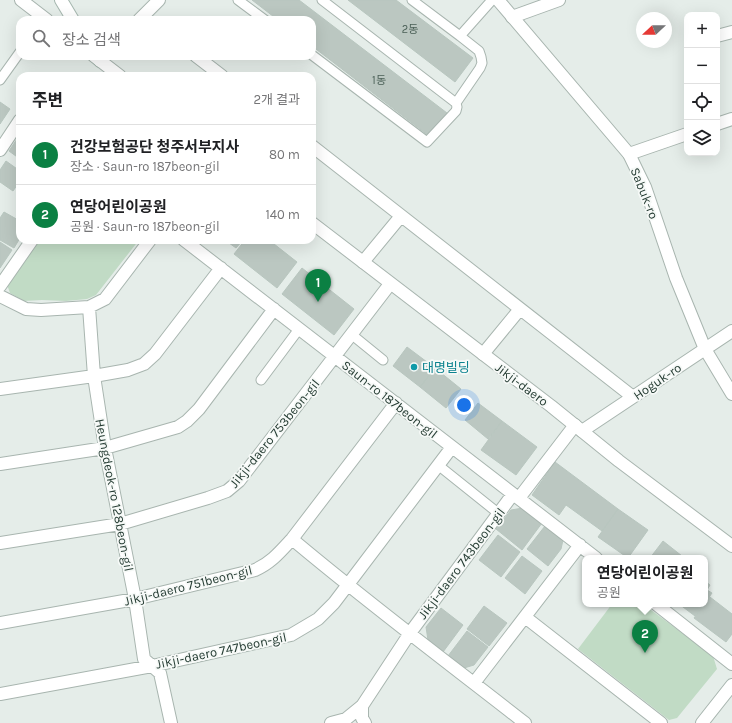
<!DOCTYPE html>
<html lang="ko">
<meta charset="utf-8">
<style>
body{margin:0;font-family:Karla,"Noto Sans KR",sans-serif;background:#f2f2f2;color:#202124}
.controls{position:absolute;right:12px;top:12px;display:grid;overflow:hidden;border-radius:8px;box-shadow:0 4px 16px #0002}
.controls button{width:36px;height:36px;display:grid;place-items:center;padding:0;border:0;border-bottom:1px solid #e0e0e0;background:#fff;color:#202124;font:20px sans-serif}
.compass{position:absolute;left:636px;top:12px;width:36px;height:36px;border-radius:50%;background:#fff;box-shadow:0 4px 16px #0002;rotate:248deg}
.you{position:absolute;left:464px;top:405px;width:14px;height:14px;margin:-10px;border:3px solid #fff;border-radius:50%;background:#1a73e8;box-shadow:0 0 0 6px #1a73e833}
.badge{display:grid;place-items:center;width:26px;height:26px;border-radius:50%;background:#0b8043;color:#fff;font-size:13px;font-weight:700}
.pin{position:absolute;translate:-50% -33px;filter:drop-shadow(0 1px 2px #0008)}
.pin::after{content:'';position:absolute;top:21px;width:14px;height:12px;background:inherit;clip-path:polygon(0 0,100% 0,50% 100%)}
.popup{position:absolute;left:582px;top:555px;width:126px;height:52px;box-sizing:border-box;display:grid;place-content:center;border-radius:8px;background:#fff;filter:drop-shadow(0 1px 3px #0005);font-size:13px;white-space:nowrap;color:#757577}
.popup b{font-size:15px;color:#202124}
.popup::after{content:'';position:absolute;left:50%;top:100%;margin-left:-8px;border:8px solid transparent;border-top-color:#fff}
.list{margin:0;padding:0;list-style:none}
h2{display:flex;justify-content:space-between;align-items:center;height:52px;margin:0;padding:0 16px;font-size:17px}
h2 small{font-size:13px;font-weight:400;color:#757577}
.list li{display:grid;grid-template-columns:26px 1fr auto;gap:12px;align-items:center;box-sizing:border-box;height:60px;padding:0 16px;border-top:1px solid #e0e0e0}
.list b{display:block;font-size:15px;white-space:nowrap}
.list p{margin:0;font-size:13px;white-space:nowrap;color:#757577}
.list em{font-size:13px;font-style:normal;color:#757577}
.icon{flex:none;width:22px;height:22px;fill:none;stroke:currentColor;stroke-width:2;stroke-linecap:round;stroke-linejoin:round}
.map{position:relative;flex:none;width:732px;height:723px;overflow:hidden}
.search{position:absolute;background:#fff;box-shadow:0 4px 16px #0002;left:16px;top:16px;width:300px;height:44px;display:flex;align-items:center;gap:10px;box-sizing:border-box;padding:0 14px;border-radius:12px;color:#757577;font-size:15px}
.panel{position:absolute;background:#fff;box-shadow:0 4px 16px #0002;left:16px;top:72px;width:300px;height:172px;border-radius:12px}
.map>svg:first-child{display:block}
</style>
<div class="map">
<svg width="732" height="723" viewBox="0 0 732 723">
<rect width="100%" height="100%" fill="#e5ede9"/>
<path fill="#c1dbc5" d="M35,240H139L96,295L87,299L66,301L42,300L24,301L10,293L6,282Z
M612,604H643L713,656L717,669L677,718L669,720L578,649Z"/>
<path fill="#bbc7c1" stroke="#b8c6bf" d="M252,0H299L447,113L429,136L312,46V20H278Z
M348,0H396L473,58L455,82Z
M0,102L10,109L0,124Z
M19,136H20V159L9,151Z
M6,161L20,171V181L13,191L0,182V170Z
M4,212L20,221V238L14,248L0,240V218Z
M225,240H243L236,248Z
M245,240H269L297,262L277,288L234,254Z
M0,242L12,250L0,268Z
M302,268L354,309L334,335L282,294Z
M407,347L435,368L420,387L393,366Z
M435,368L461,389L446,408L420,387Z
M478,403L502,421L488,439L465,420Z
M502,421L537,447L516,475L481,450Z
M555,462L618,509L602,531L566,505L559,515L532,495Z
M523,508L542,523L522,550L496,529L511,510Z
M618,509L648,530L628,558L598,537Z
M545,526L563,540L561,549L548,566L527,549Z
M498,535L520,552L501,577L479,560Z
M663,541L682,556L681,558H650Z
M522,556L542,571L525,594L505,578Z
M705,581L710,585L707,590L712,593L705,603Z
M710,597L732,614V634L726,642L694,618Z
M679,604H704L695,616Z
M484,606L507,623L489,646L467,629Z
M441,608L463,625L443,652L428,640L426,627Z
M467,631L488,647L474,665L464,668L448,656Z"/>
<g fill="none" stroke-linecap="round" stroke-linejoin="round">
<g stroke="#a8b5af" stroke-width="11">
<path id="service" d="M238,0L265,20
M322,0L456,103
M460,36L492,0
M312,55L427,142L456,111L457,107L456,103L480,68L482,63L481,57L479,51L460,36L412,0
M0,80L20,52
M351,334L383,360
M261,380L299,329
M438,465L498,513"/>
</g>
<g stroke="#a8b5af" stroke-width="14">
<path id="minor" d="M512,17L559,0
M139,20L159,0
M717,36L732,32
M196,56L222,76
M717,124L732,119
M312,146L633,397
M0,150L20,120
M629,154L687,134
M184,240L596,558
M363,262L401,216
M0,286L32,240
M0,296L26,309L41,310L89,307L105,299L150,240
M89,307L94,376L105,448L135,599L144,659L160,673L171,723
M483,354L520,309
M0,389L94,376L128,370L144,364L155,354L221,268
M582,431L732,331
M0,464L105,448L178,427L187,421L199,409L274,309
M519,498L575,425
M292,539C368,603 447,662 525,723
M0,543L120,524L208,498L227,491L239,481L390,284
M656,604L732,664
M525,617L661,723
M0,623L135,599L255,570C271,563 280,552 292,539L396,403
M474,683L580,545
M0,694L152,666L291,635L318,619L334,603L452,447
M362,706V718L365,723
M331,723L346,719L362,706L410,633L513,494
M702,723L732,685"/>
</g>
<g stroke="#a8b5af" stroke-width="14">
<path id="tertiary" d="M21,0L47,20
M498,0L629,154L645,187L676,278L705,349L732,394
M94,56L120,76
M312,223L551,406L619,461L732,546"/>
</g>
<g stroke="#a5b7af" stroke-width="14">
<path id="secondary" d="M61,0L73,20
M97,56L100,61"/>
</g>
<use href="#service" stroke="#fff" stroke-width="9"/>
<use href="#minor" stroke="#fff" stroke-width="12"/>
<use href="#tertiary" stroke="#fff" stroke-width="12"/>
<use href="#secondary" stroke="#fff" stroke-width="12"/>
</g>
<circle fill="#0f9aa8" stroke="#f6f9f7" stroke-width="1.5" cx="414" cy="367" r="4"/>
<g text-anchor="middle" stroke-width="3.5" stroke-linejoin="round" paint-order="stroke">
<g font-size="11" fill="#4b6057">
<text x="410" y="33">2동</text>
<text x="379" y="84">1동</text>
</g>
<g font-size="13" fill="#263d34" stroke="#f6f9f7">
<text transform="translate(645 193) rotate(68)" y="5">Sabuk-ro</text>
<text transform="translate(657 381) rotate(-34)" y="5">Hoguk-ro</text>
<text transform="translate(522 384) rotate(37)" y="5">Jikji-daero</text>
<text transform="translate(390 399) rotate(38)" y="5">Saun-ro 187beon-gil</text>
<text transform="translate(274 433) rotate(-51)" y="5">Jikji-daero 753beon-gil</text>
<text transform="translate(115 495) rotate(79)" y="5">Heungdeok-ro 128beon-gil</text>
<text transform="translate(461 563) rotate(-53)" y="5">Jikji-daero 743beon-gil</text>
<text transform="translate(188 585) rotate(-14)" y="5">Jikji-daero 751beon-gil</text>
<text transform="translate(221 650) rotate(-12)" y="5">Jikji-daero 747beon-gil</text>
</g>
<g font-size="13" fill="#0d838f" stroke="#f6f9f7" text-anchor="start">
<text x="422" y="372">대명빌딩</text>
</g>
</g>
</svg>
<div class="controls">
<button>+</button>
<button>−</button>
<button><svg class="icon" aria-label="locate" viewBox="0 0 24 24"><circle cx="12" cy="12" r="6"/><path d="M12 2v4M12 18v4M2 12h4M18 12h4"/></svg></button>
<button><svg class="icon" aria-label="layers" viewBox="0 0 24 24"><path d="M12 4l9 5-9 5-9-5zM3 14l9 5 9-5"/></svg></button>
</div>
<svg class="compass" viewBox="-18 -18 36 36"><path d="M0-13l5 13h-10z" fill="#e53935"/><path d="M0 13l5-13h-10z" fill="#757577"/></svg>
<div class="you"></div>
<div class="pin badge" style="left:318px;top:302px">1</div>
<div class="pin badge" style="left:645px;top:653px">2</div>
<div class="popup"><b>연당어린이공원</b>공원</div>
<div class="search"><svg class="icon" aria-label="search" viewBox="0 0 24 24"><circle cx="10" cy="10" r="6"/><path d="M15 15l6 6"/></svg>장소 검색</div>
<section class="panel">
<h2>주변<small>2개 결과</small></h2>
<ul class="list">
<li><span class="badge">1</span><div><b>건강보험공단 청주서부지사</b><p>장소 · Saun-ro 187beon-gil</p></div><em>80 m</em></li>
<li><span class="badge">2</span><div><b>연당어린이공원</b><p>공원 · Saun-ro 187beon-gil</p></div><em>140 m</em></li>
</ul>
</section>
</div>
